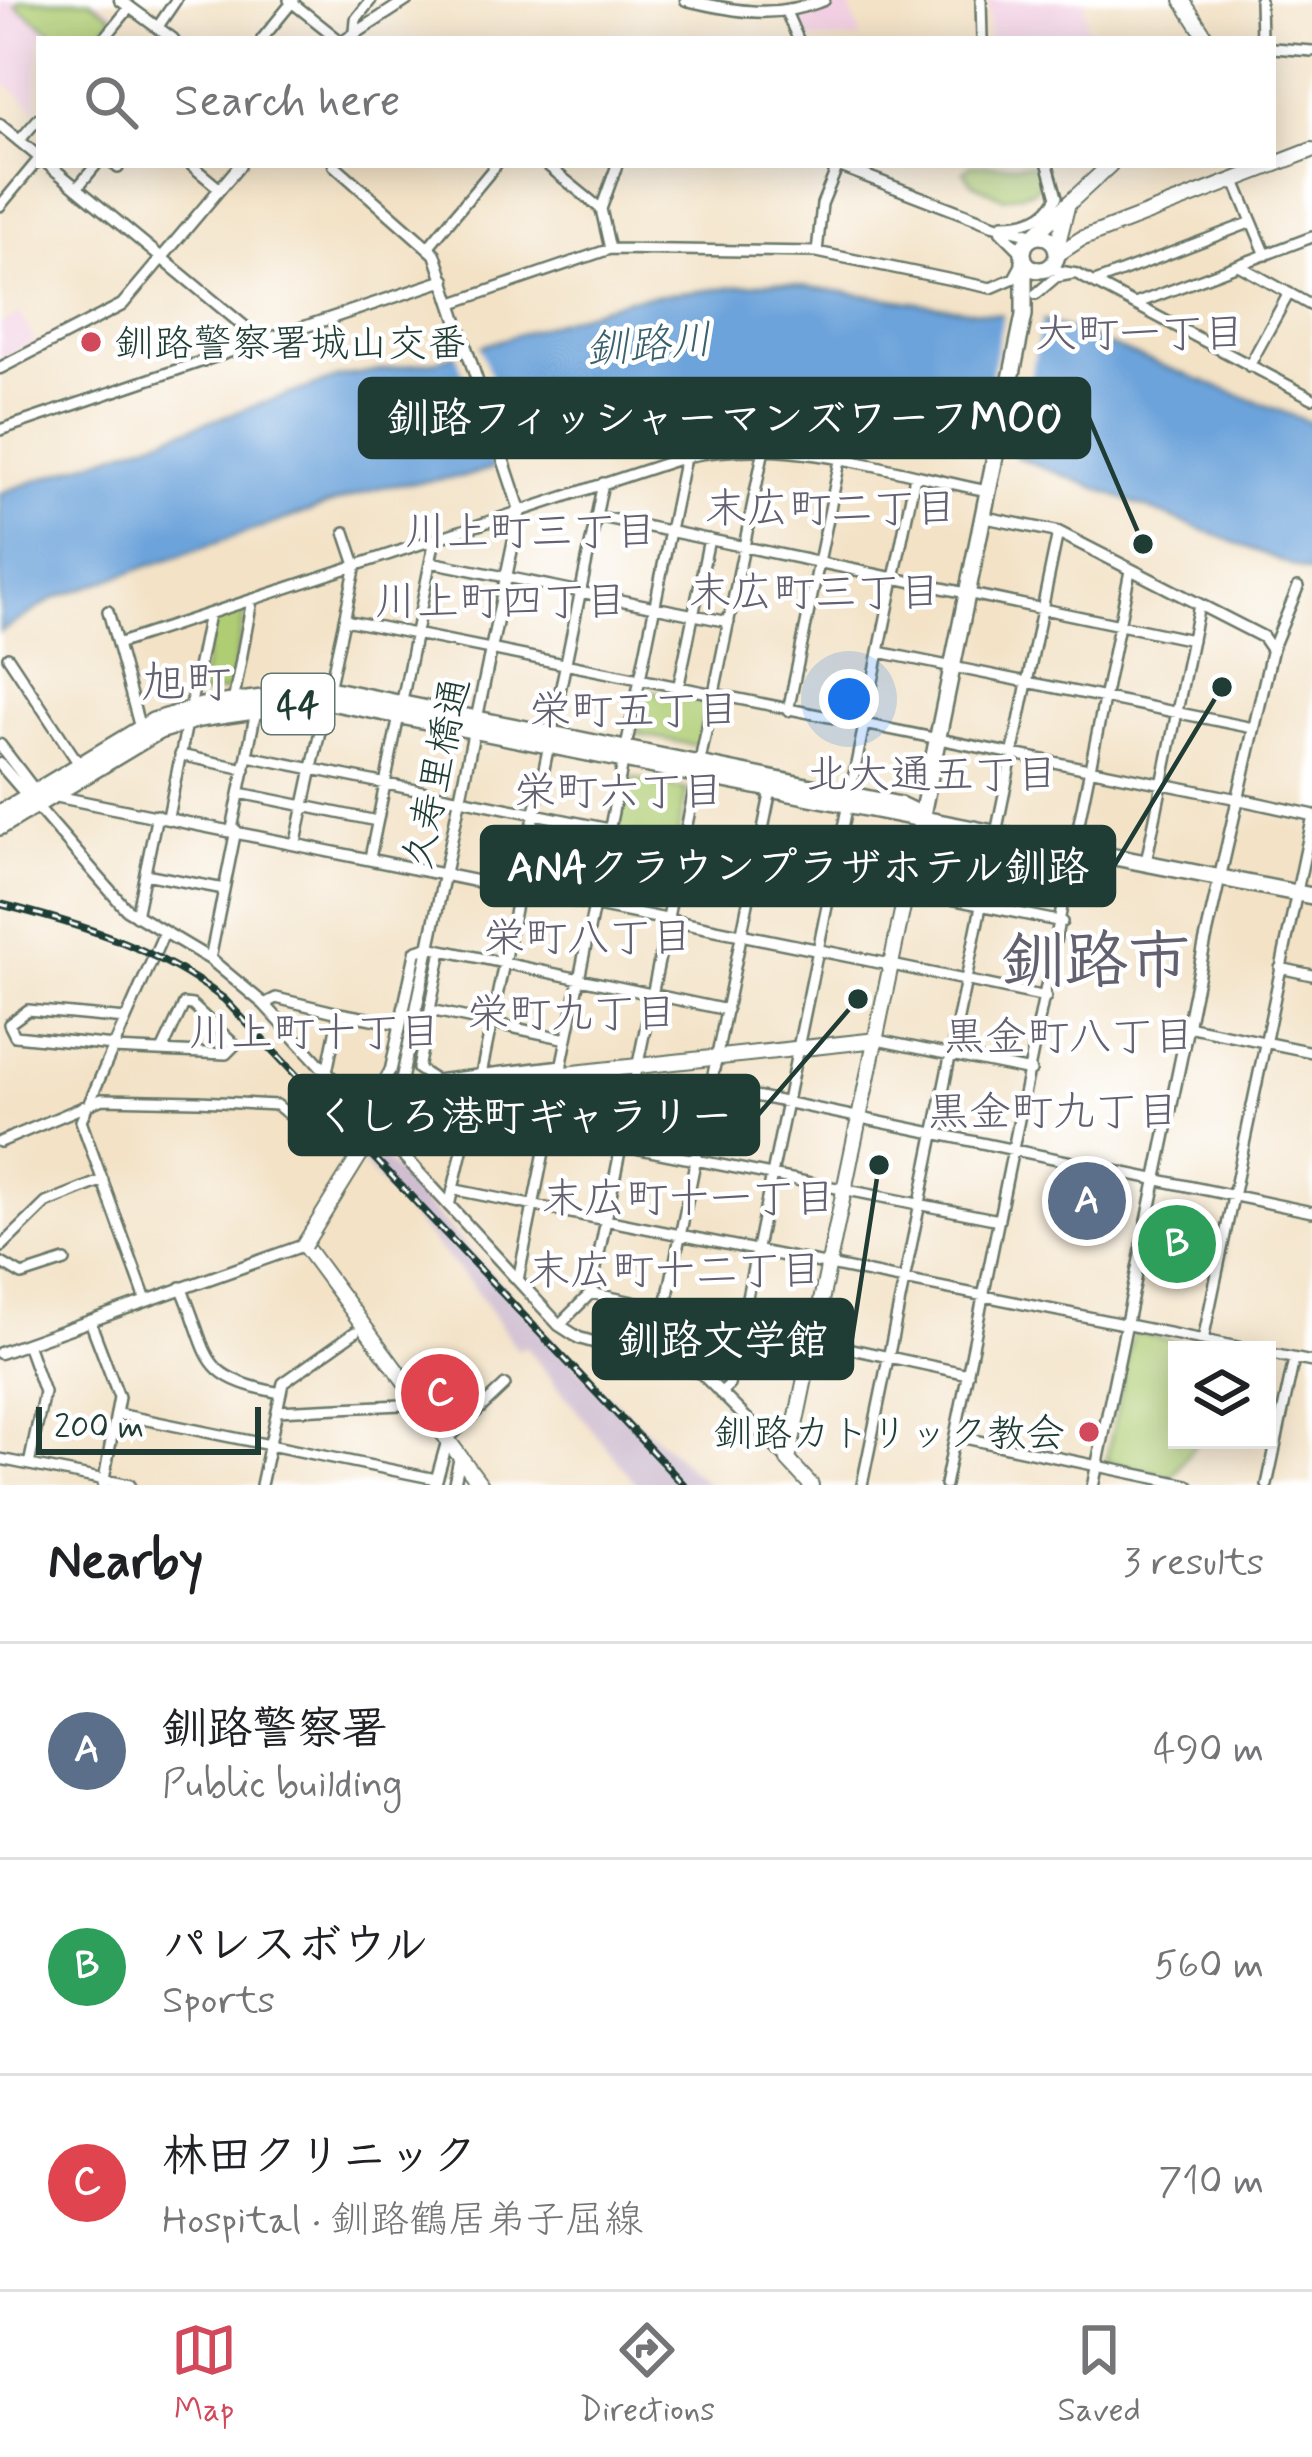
<!DOCTYPE html>
<meta charset="utf-8">
<style>
body{margin:0;font-family:Mynerve,"Klee One",sans-serif;background:#f6f6f6;color:#202124}
.controls{position:absolute;right:36px;bottom:36px;display:grid;overflow:hidden;border-radius:0px;box-shadow:0 6px 30px #0003}
.controls button{width:108px;height:108px;display:grid;place-items:center;padding:0;border:0;border-bottom:3px solid #e0e0e0;background:#fff;color:#202124;font:60px sans-serif}
.scale{position:absolute;left:36px;bottom:30px;width:225px;box-sizing:border-box;padding-left:12px;border:6px solid #1f3d34;border-top:0;font-size:33px;line-height:42px;white-space:nowrap;color:#1f3d34;-webkit-text-stroke:9px #fff;paint-order:stroke}
.you{position:absolute;left:849px;top:699px;width:42px;height:42px;margin:-30px;border:9px solid #fff;border-radius:50%;background:#1a73e8;box-shadow:0 0 0 18px #1a73e833}
.badge{display:grid;place-items:center;width:78px;height:78px;border-radius:50%;background:#d1495b;color:#fff;font-size:39px;font-weight:700}
.pin{position:absolute;translate:-50% -50%;border:6px solid #fff;box-shadow:0 3px 12px #0006}
.list{margin:0;padding:0;list-style:none}
h2{display:flex;justify-content:space-between;align-items:center;height:156px;margin:0;padding:0 48px;font-size:51px}
h2 small{font-size:39px;font-weight:400;color:#757577}
.list li{display:grid;grid-template-columns:78px 1fr auto;gap:36px;align-items:center;box-sizing:border-box;height:216px;padding:0 48px;border-top:3px solid #e0e0e0}
.list b{display:block;font-size:45px;white-space:nowrap}
.list p{margin:0;font-size:39px;white-space:nowrap;color:#757577}
.list em{font-size:39px;font-style:normal;color:#757577}
.icon{flex:none;width:66px;height:66px;fill:none;stroke:currentColor;stroke-width:2;stroke-linecap:round;stroke-linejoin:round}
.map{position:relative;flex:none;width:1312px;height:1485px;overflow:hidden}
.search{position:absolute;background:#fff;box-shadow:0 6px 30px #0003;left:36px;right:36px;top:36px;height:132px;display:flex;align-items:center;gap:30px;box-sizing:border-box;padding:0 42px;border-radius:0px;color:#757577;font-size:45px}
.sheet{height:804px;background:#fff}
nav{display:flex;justify-content:space-around;align-items:center;box-sizing:border-box;height:168px;border-top:3px solid #e0e0e0;background:#fff;font-size:33px;color:#757577}
nav a{display:grid;justify-items:center;gap:6px}
nav .on{color:#d1495b}
.map>svg:first-child{display:block}
</style>
<div class="map">
<svg width="1312" height="1485" viewBox="0 0 1312 1485">
<rect width="100%" height="100%" fill="#fff"/>
<filter id="ink" filterUnits="userSpaceOnUse"><feTurbulence type="fractalNoise" baseFrequency=".00833" numOctaves="2"/><feDisplacementMap in="SourceGraphic" scale="24" xChannelSelector="R" yChannelSelector="G"/><feConvolveMatrix kernelMatrix="1 2 1 2 8 2 1 2 1" color-interpolation-filters="sRGB"/></filter>
<filter id="wash" filterUnits="userSpaceOnUse"><feTurbulence type="fractalNoise" baseFrequency=".004" numOctaves="4" result="noise"/><feDisplacementMap in="SourceGraphic" scale="48" xChannelSelector="R" yChannelSelector="G"/><feGaussianBlur stdDeviation="2.7" result="paint"/><feColorMatrix in="noise" values="0 0 0 0 0 0 0 0 0 0 0 0 0 0 0 0 0 1.4 0 .05"/><feComposite in="paint" operator="in"/></filter>
<g filter="url(#wash)">
<rect width="100%" height="100%" fill="#f3e2c6"/>
<path fill="#f2cfe2" d="M0,0H96L117,14L96,39H39L36,109L0,79Z
M989,0H1085L1087,39H989Z
M847,2L862,39H803L796,20Z
M20,313L35,341L0,359V324Z"/>
<path fill="#cfbdd0" d="M358,1131L581,1370L708,1485H637L525,1346L518,1350L472,1285L349,1148Z"/>
<path fill="#afcd73" stroke="#678554" stroke-width="3" d="M20,0H90L114,17L94,39H62L16,6Z
M971,165H1037L1042,182L1033,191L1003,198L971,182L964,171Z
M241,608L245,612L230,690L199,695L212,617Z
M646,690L707,702L698,746L638,734Z
M629,777L687,790L661,913L602,899Z
M1133,1332L1216,1350H1177V1440H1198L1172,1477L1106,1461Z"/>
<path fill="#6ca3da" stroke="#467087" stroke-width="3" d="M775,282L1048,322L1312,423V573L1020,458L962,445L963,438L823,409L708,402L467,476L381,487L57,597L0,632V493L340,377L435,361L629,299Z"/>
<path fill="#f3e2c6" d="M1004,311L1042,319L1014,459L976,451Z
M479,342L521,464L496,472L455,350Z"/>
</g>
<g filter="url(#ink)">
<g fill="none" stroke-linecap="round" stroke-linejoin="round">
<g stroke="#697767" stroke-width="14">
<path id="minor" d="M289,0L338,39
M981,0L982,39
M1260,0L1261,39
M787,14L798,39
M157,28L176,0
M355,31L356,19L371,0
M104,39L130,7
M262,39L294,0
M1273,48L1312,51
M19,141L39,118
M115,165L118,168
M191,165L220,189
M547,165L601,209
M1235,181L1266,255
M77,188L96,165
M0,206L39,159
M1003,224C1027,224 1046,218 1057,197L1048,165
M429,246L496,165
M610,249L601,209L617,165
M817,252L822,204L838,165
M1240,266L1312,306
M1048,269L1077,274L1312,398
M1095,282L1252,222
M1036,294L1056,277L1072,274
M453,303L610,249L817,252L991,288L1014,278L1020,267
M1135,304L1312,237
M1249,366L1289,293
M0,430L262,341
M596,516L1192,640
M431,562L729,622
M108,611L117,644
M345,620L1238,799
M1272,650L1298,587
M879,652L1253,728
M8,657L79,764
M678,689L709,539
M233,703L252,600
M788,711L840,461
M141,732L117,644L685,457C784,434 891,472 988,491
M180,755L245,769
M248,756L609,829
M240,793L377,821
M168,817L209,614
M232,829L256,711
M296,842L356,565L345,532
M684,844L1062,922
M528,851L602,865
M370,858L435,539
M1146,862L1199,605
M145,874L224,889
M136,916L157,815
M428,947L727,1010
M442,950L418,1069L435,1080L562,1065
M210,959L236,830
M892,965L1046,997
M1280,968L1312,975
M264,1004L276,998L339,1013L327,1072
M430,1010L567,1039
M339,1013L400,1024
M1187,1026L1312,1052
M877,1040L1031,1071
M114,1046L15,1036L9,1024L28,1010L126,1019
M112,1049L226,1054L235,1045L192,1005L184,1004L162,1051
M481,1074L603,483
M712,1087L1312,1212
M365,1114L391,1069
M473,1116L999,1220
M388,1139L409,1109L424,1105L556,1090
M0,1142L102,1099L199,1101L277,1105L332,1151
M456,1190L1253,1350
M449,1206L474,1100
M0,1248L46,1203L103,1180
M0,1262L22,1275L65,1261
M518,1280L685,457
M181,1287C212,1357 195,1377 281,1393
M591,1293L968,1374
M146,1300L81,1121L164,933
M90,1321L119,1397L103,1485
M559,1325L591,1293L764,449
M1203,1340L1312,820
M27,1344L44,1392L29,1465
M1267,1353L1312,1362
M655,1359L771,790
M720,1393L729,1385L915,476
M277,1411L422,1404
M118,1414L436,1479
M955,1436L1188,1485
M448,1439L505,1385
M0,1459L130,1485
M261,1485L283,1383L355,1332
M862,1485L1058,532
M945,1485L1130,571
M1267,1485L1294,1359"/>
</g>
<g stroke="#697767" stroke-width="15">
<path id="tertiary" d="M120,0L173,39
M686,0C737,12 775,19 824,0
M347,39L407,0
M0,125L39,157
M49,165L262,341L445,280
M334,165L435,254L520,510L399,1092
M837,165L993,225L1035,235
M1001,231L1023,253
M0,368L122,305L240,165
M983,517L1058,532L1263,637L1272,650L1205,942L1093,1485
M0,745L35,791
M0,764L126,909L210,959L264,1004L559,1325L579,1338L701,1373L788,1460
M54,796L892,965
M1238,799L1312,815
M391,1069L416,951L428,947
M0,1353L304,1245
M435,1485L448,1439
M454,1485L460,1457"/>
</g>
<g stroke="#697767" stroke-width="18">
<path id="primary" d="M1182,0L1207,39
M1029,240L1110,165
M1057,247L1067,207
M1058,254L1081,239L1312,150
M399,1092L877,1040
M304,1245L481,1485
M811,1485L788,1460L922,815"/>
</g>
<g stroke="#697767" stroke-width="20">
<path id="trunk" d="M1023 253a17 17 0 1 1 34 0a17 17 0 1 1-34 0Z
M0,813L153,721L202,706L329,689L900,805L919,814
M922,815L1024,315V259
M0,827L159,731L199,719L325,701L1312,896"/>
</g>
<use href="#minor" stroke="#fff" stroke-width="9"/>
<use href="#tertiary" stroke="#fff" stroke-width="10"/>
<use href="#primary" stroke="#fff" stroke-width="14"/>
<use href="#trunk" stroke="#fff" stroke-width="15"/>
<g stroke="#1f3d34" stroke-width="8">
<path id="rail" d="M0,904C83,925 155,947 224,999L684,1485"/>
</g>
<use href="#rail" stroke="#fff" stroke-width="3" stroke-dasharray="9" stroke-linecap="butt"/>
<g stroke="#697767" stroke-width="18" stroke-linecap="butt">
<path id="primary-bridge" d="M304,1245L399,1092"/>
</g>
<use href="#primary-bridge" stroke="#fff" stroke-width="14"/>
</g>
</g>
<g fill="#d1495b" stroke="#fff" stroke-width="4.5">
<circle cx="91" cy="342" r="12"/>
<circle cx="1089" cy="1432" r="12"/>
</g>
<g text-anchor="middle" stroke-width="9" stroke-linejoin="round" paint-order="stroke">
<rect fill="#fff" stroke="#627771" stroke-width="3" x="262" y="674" width="72" height="60" rx="9"/>
<g font-size="36" font-weight="bold" fill="#1f3d34">
<text x="298" y="717">44</text>
</g>
<g font-size="39" fill="#1f3d34" stroke="#fff" text-anchor="start">
<text x="115" y="356">釧路警察署城山交番</text>
<text x="1065" y="1446" text-anchor="end">釧路カトリック教会</text>
</g>
<g font-size="39" fill="#1f3d34" stroke="#fff">
<text transform="translate(435 773) rotate(-78)" y="14">久寿里橋通</text>
</g>
<g font-size="42" fill="#636070" stroke="#fff">
<text x="1140" y="347">大町一丁目</text>
<text x="831" y="522">末広町二丁目</text>
<text x="531" y="545">川上町三丁目</text>
<text x="815" y="606">末広町三丁目</text>
<text x="501" y="615">川上町四丁目</text>
<text x="634" y="724">栄町五丁目</text>
<text x="932" y="788">北大通五丁目</text>
<text x="619" y="805">栄町六丁目</text>
<text x="588" y="951">栄町八丁目</text>
<text x="572" y="1027">栄町九丁目</text>
<text x="315" y="1046">川上町十丁目</text>
<text x="1069" y="1050">黒金町八丁目</text>
<text x="1053" y="1125">黒金町九丁目</text>
<text x="689" y="1212">末広町十一丁目</text>
<text x="675" y="1284">末広町十二丁目</text>
</g>
<g font-size="42" font-style="italic" fill="#3a616e" stroke="#fff">
<text transform="translate(649 343) rotate(-5)" y="15">釧路川</text>
</g>
<g font-size="45" fill="#636070" stroke="#fff">
<text x="186" y="697">旭町</text>
</g>
<g font-size="63" font-weight="bold" fill="#636070" stroke="#fff">
<text x="1096" y="981">釧路市</text>
</g>
</g>
<path fill="none" stroke="#1f3d34" stroke-width="4.5" d="M1143 544L1089 418M1222 687L1114 866M858 999L758 1115M879 1165L852 1339"/>
<g fill="#1f3d34" stroke="#fff" stroke-width="4.5">
<circle cx="1143" cy="544" r="12"/>
<circle cx="1222" cy="687" r="12"/>
<circle cx="858" cy="999" r="12"/>
<circle cx="879" cy="1165" r="12"/>
</g>
<g fill="#1f3d34" stroke="#1f3d34" stroke-width="4.5">
<rect x="360" y="379" width="729" height="78" rx="12"/>
<rect x="482" y="827" width="632" height="78" rx="12"/>
<rect x="290" y="1076" width="468" height="78" rx="12"/>
<rect x="594" y="1300" width="258" height="78" rx="12"/>
</g>
<g font-size="42" text-anchor="middle" font-weight="bold" fill="#fff">
<text x="725" y="432">釧路フィッシャーマンズワーフMOO</text>
<text x="798" y="881">ANAクラウンプラザホテル釧路</text>
<text x="524" y="1130">くしろ港町ギャラリー</text>
<text x="723" y="1354">釧路文学館</text>
</g>
</svg>
<div class="controls">
<button><svg class="icon" aria-label="layers" viewBox="0 0 24 24"><path d="M12 4l9 5-9 5-9-5zM3 14l9 5 9-5"/></svg></button>
</div>
<div class="scale">200 m</div>
<div class="you"></div>
<div class="pin badge" style="left:1087px;top:1201px;background:#5c6f8a">A</div>
<div class="pin badge" style="left:1177px;top:1244px;background:#2e9e5b">B</div>
<div class="pin badge" style="left:440px;top:1393px;background:#e0444e">C</div>
<div class="search"><svg class="icon" aria-label="search" viewBox="0 0 24 24"><circle cx="10" cy="10" r="6"/><path d="M15 15l6 6"/></svg>Search here</div>
</div>
<section class="sheet">
<h2>Nearby<small>3 results</small></h2>
<ul class="list">
<li><span class="badge" style="background:#5c6f8a">A</span><div><b>釧路警察署</b><p>Public building</p></div><em>490 m</em></li>
<li><span class="badge" style="background:#2e9e5b">B</span><div><b>パレスボウル</b><p>Sports</p></div><em>560 m</em></li>
<li><span class="badge" style="background:#e0444e">C</span><div><b>林田クリニック</b><p>Hospital · 釧路鶴居弟子屈線</p></div><em>710 m</em></li>
</ul>
</section>
<nav>
<a class="on"><svg class="icon" aria-label="map" viewBox="0 0 24 24"><path d="M3 6l6-2 6 2 6-2v14l-6 2-6-2-6 2zM9 4v14M15 6v14"/></svg>Map</a>
<a><svg class="icon" aria-label="directions" viewBox="0 0 24 24"><path d="M12 3l9 9-9 9-9-9zM9 14v-3h6M13 9l2 2-2 2"/></svg>Directions</a>
<a><svg class="icon" aria-label="saved" viewBox="0 0 24 24"><path d="M7 4h10v16l-5-4-5 4z"/></svg>Saved</a>
</nav>
